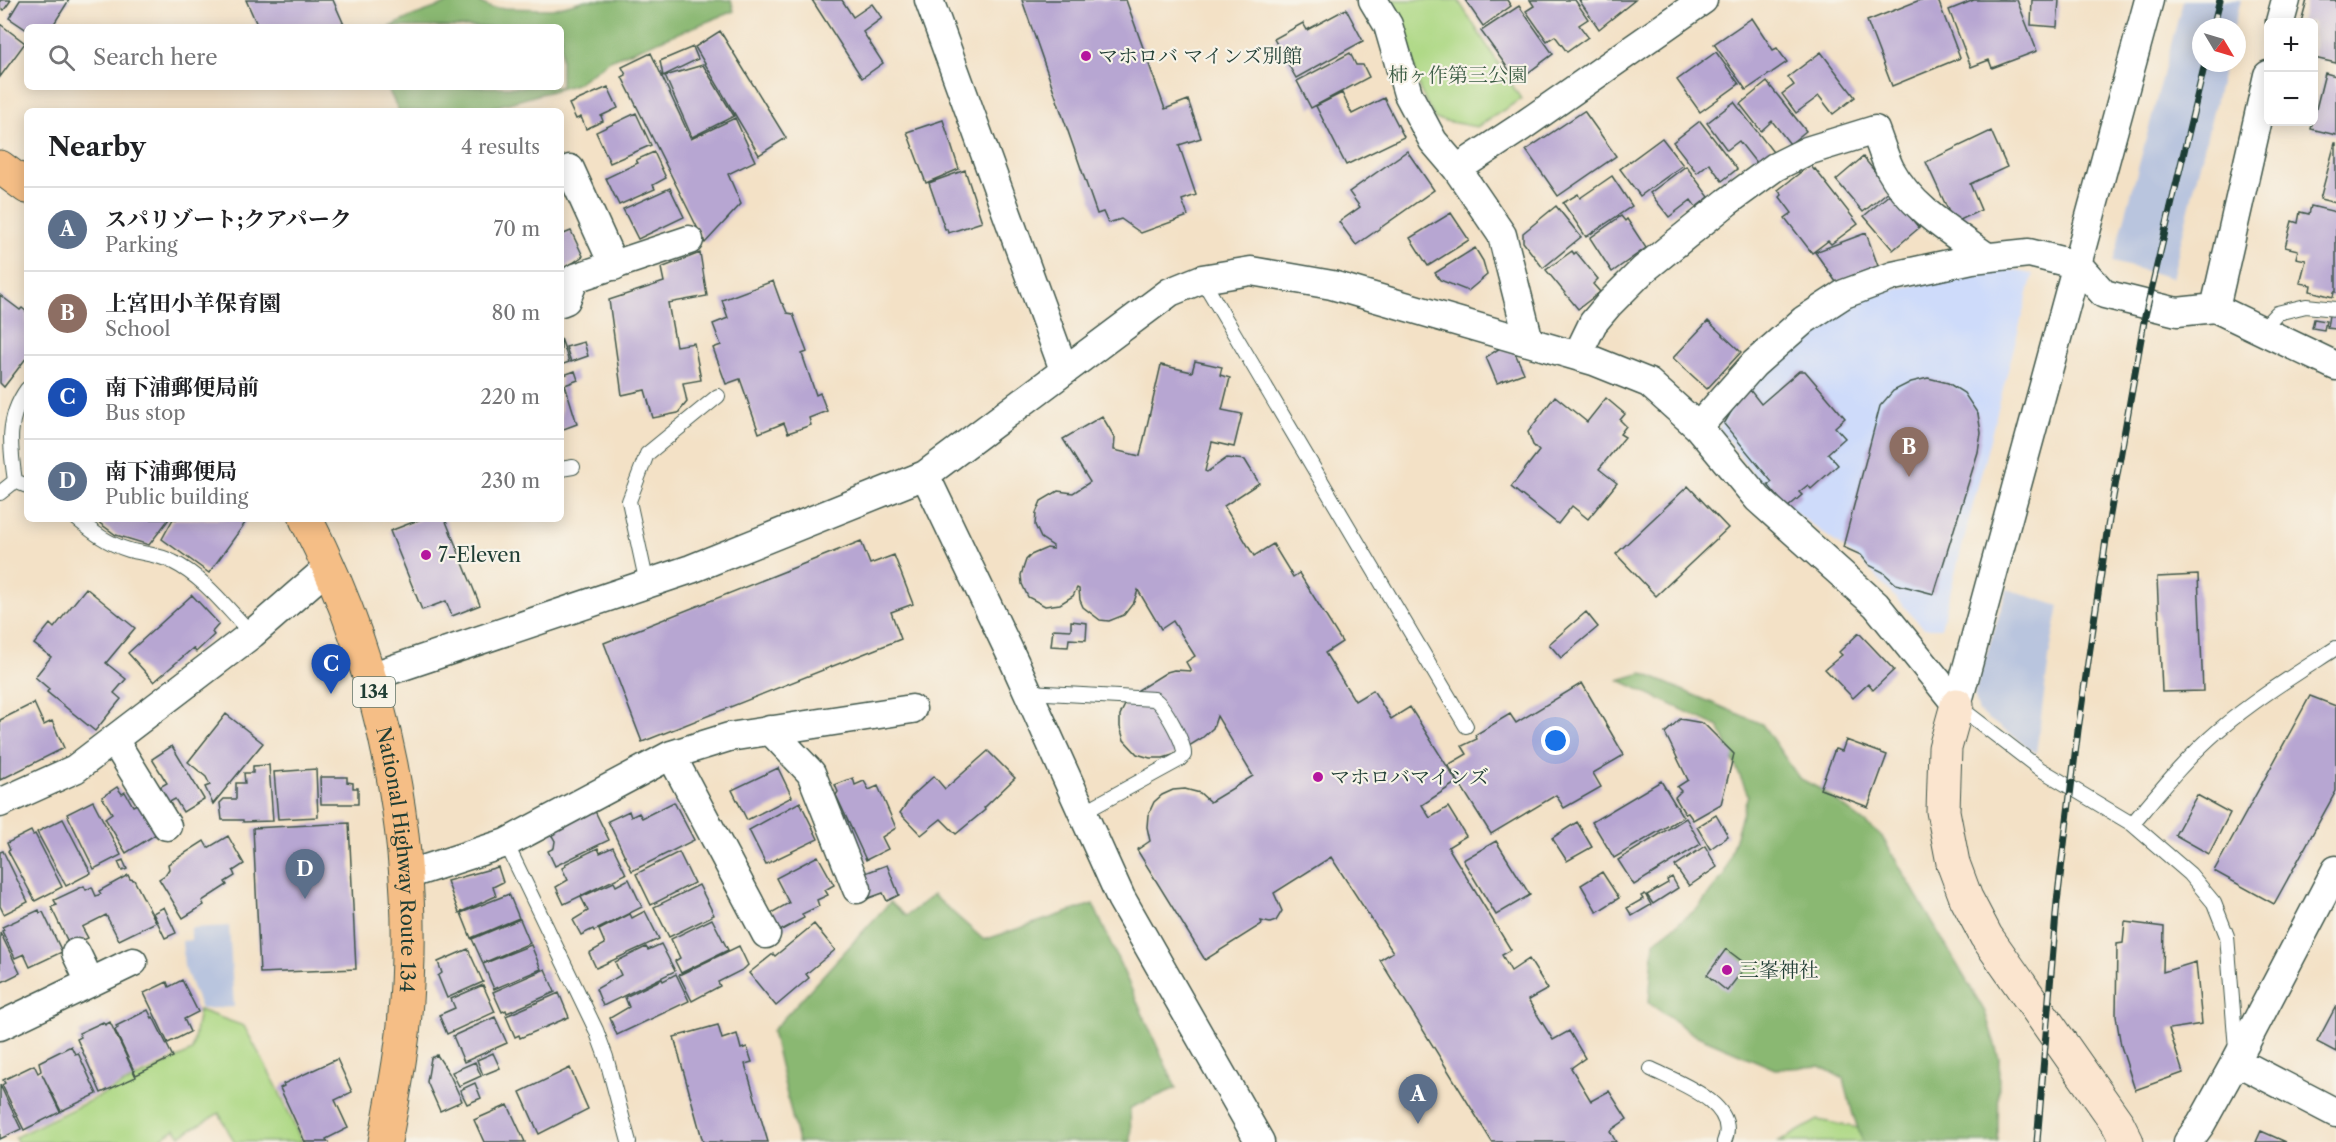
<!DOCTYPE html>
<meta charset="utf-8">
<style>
body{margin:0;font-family:"Libre Caslon Text","Noto Serif JP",serif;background:#f2f2f2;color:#202124}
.controls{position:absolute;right:18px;top:18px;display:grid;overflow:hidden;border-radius:9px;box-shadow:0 3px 15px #0003}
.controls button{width:54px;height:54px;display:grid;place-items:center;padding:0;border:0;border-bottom:2px solid #e0e0e0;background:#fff;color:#202124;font:30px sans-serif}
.compass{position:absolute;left:2192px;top:18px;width:54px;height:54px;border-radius:50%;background:#fff;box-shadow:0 3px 15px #0003;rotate:128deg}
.you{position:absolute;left:1556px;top:741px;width:21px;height:21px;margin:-15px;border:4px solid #fff;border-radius:50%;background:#1a73e8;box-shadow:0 0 0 9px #1a73e833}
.badge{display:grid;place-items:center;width:39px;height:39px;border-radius:50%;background:#b5179e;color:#fff;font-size:20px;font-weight:700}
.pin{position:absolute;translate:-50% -50px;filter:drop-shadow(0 2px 3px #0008)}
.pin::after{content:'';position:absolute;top:32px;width:21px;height:18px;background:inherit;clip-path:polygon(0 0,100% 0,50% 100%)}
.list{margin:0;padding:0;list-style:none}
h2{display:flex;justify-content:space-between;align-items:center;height:78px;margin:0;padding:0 24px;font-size:26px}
h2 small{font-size:20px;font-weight:400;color:#757577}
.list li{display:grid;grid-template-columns:39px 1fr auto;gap:18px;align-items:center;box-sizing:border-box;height:84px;padding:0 24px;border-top:2px solid #e0e0e0}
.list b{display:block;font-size:22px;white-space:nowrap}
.list p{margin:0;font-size:20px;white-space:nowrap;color:#757577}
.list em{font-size:20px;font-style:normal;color:#757577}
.icon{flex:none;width:33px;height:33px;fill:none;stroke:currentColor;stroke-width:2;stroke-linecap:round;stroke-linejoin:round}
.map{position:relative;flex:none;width:2336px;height:1142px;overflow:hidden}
.search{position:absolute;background:#fff;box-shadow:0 3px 15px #0003;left:24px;top:24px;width:540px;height:66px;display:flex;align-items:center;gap:15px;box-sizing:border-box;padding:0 21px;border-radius:9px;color:#757577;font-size:22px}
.panel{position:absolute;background:#fff;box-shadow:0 3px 15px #0003;left:24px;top:108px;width:540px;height:414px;border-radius:9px}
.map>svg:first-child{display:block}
</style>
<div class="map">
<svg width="2336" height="1142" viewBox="0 0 2336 1142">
<rect width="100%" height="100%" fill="#f7f3e8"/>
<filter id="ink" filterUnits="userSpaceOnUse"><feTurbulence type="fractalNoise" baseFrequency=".0167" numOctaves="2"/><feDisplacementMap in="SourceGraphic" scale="12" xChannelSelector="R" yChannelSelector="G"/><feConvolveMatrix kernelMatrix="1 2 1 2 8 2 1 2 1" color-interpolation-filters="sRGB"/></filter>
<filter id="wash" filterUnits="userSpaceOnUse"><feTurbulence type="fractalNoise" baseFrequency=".008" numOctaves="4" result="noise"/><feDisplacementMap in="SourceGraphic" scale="24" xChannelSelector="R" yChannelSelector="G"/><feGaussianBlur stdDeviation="1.35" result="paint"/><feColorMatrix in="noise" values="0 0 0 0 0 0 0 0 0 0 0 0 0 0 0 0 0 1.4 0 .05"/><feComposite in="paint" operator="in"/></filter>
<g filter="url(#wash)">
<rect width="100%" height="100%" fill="#f3e1c6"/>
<path fill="#cedbfa" d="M1990,266L2033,274L1941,628H1924L1861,561L1766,491L1719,428L1737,389L1830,312L1883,291L1968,275Z"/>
<path fill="#b9c5de" d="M2183,0H2241L2234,27H2201V63H2225L2172,278L2113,262Z
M2007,589L2059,606L2050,652L2036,753L1979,712L1974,694Z
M229,926L234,1007L201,1009L184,966L182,941L191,940V928Z"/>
<path fill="#add884" stroke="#668a5c" stroke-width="1.5" d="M1389,0H1458L1521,99L1477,127L1435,119L1420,90L1403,23Z
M199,1010L244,1026L276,1085L302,1142H234L219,1113L180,1136L175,1129L156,1142H17L15,1137L192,1051Z
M1818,1120L1868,1130V1142H1779Z"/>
<path fill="#8ab872" stroke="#547a53" stroke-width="1.5" d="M457,0H475L491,8L552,9L586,0H731L734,11L610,60L576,84L480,111H399L387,87H561V27H390L413,16Z
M1642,673L1762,724L1799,778L1820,789L1881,835L1985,1012L1999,1058L1998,1142H1863L1853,1115L1844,1079L1820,1066L1775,1069L1693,1034L1649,1003L1654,942L1698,908L1724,875L1748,795L1719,727L1619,680Z
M933,895L984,940L1093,904L1176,1088L1130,1108L1131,1142H798L772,1031L890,902L906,916Z"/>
<g id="blocks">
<path fill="#b7a6d2" d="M0,0H11L4,10L0,8Z
M20,0H69L52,27H38L34,24L32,27H27V30L9,18Z
M246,0H333L345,27H258Z
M812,0H842L853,17L872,4L882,18L863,32L883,63L862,78Z
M1022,0H1126L1165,109L1188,100L1201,138L1179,145L1196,195L1182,200L1188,216L1141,233L1121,219L1108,223L1103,212L1097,214Z
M1465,0H1507L1511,6L1483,26Z
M1530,0H1575L1588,19L1579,25L1588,37L1567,52L1555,36L1547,41L1526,11L1534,6Z
M1579,0H1635L1599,29Z
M1920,0H1938L1960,58L1892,86L1867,21Z
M1974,0H2017L2037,51L1992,68L1989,60L1971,67L1949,10Z
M2032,0H2059L2057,27L2031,25Z
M2307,0H2336V63L2314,58V22H2301Z
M1519,6L1553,54L1517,81L1481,31Z
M1346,9L1363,41L1296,78L1274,39L1303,23L1307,30Z
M1752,18L1773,50L1777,48L1787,62L1746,90L1714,44Z
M0,24L25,43L0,77Z
M720,31L786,138L759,155L695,47Z
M693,47L698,59L663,76L660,61Z
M1716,52L1739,84L1700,112L1677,80Z
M1821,52L1855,97L1833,114L1819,96L1796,113L1782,94L1794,85L1788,77Z
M651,53L691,139L735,118L755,161L728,174L741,204L705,243L622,77L626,75L622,67Z
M1350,53L1356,65H1363L1369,77L1311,108L1297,81Z
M703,65L734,116L692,137L665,76Z
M2325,73L2336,76V135L2311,129Z
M1767,82L1806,131L1790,144L1772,121L1761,131L1740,104Z
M608,87L618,108L601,116L603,121L586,129L581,117L576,119L569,104Z
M1342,93L1352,114L1384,98L1404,137L1346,165L1316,106Z
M1734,102L1773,152L1757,164L1739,141L1727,150L1707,123Z
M1584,111L1616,156L1558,196L1526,150Z
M636,113L651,145L610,163L596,132Z
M943,120L959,169L926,183L907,132Z
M1700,121L1737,169L1722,181L1709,163L1697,173L1673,142Z
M1991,131L2007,167L1970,184L1981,210L1954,223L1926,162Z
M1662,138L1683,165L1640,196L1620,169Z
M2335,143H2336V203L2320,199Z
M1407,151L1434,190L1356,245L1339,222L1360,207L1349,192Z
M654,152L666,178L653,185L655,189L619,205L606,178L638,163L636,160Z
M1863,157L1890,190L1863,212L1836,180Z
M1810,165L1814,170L1815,169L1858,224L1831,244L1828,241L1812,253L1785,218L1792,213L1780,197L1782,195L1778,190Z
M1686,166L1709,197L1696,207L1691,200L1669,217L1650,193Z
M965,170L982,222L948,233L947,229H945L929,183Z
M1612,176L1632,206L1586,237L1563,203L1578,194L1580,198Z
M670,188L684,217L638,239L623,209Z
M1891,193L1919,228L1893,250L1864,216Z
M1556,206L1581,237L1543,268L1523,242V233Z
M2311,206L2336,212V292H2334L2333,297L2310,291L2311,285L2300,283L2306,260L2296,258L2298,250L2285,247L2292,221L2298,223L2300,212L2309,214Z
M1451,213L1469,240L1428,266L1410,238Z
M1621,216L1625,221L1627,219L1646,248L1612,272L1590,238Z
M571,231L583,256L564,269L567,274L561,277V235Z
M1866,233L1878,266L1836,282L1815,252Z
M1475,248L1483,261L1487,275L1468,291L1440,280L1435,273Z
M1572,251L1574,254L1576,252L1598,279L1593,284L1600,292L1578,309L1546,270Z
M700,253L707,296L668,303L676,346L694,343L701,380L683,383L687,402L678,413L653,418L645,390L622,395L609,300L664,282L661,268Z
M773,281L781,303L783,304L787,313L793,314L807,352L802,354L816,395L820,393L827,411L809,418L811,425L788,433L784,423L759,433L740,379L726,384L713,348L721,345L713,324L728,318L722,300Z
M0,295L20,310L22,308L27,312V357L4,387L0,383Z
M2329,315L2336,316V329L2327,328Z
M2314,319L2326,321L2324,330L2312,328Z
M1708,321L1741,352L1707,389L1673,358Z
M561,338L569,362L561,365Z
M584,342L588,356L571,362L566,347Z
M1500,348L1515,353L1524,373L1497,383L1486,357Z
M1195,361L1222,367L1220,375L1230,378L1222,410L1242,414L1234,447L1212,442L1205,471L1207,472L1227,458L1245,460L1259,483L1224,506L1254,556L1273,544L1293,577L1299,573L1342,642L1325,653L1355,701L1373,690L1391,719L1410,707L1457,782L1422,805L1430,818L1448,807L1466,836L1448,847L1511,950L1502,955L1511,971L1529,959L1548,989L1528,1000L1553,1040L1569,1031L1585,1058L1571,1068L1591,1101L1609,1091L1627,1119L1610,1131L1616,1142H1492L1380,960L1393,952L1331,857L1274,893L1282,911L1276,921L1270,923L1261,921L1262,924L1205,960L1137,850L1150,841L1147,827L1148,815L1154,802L1162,795L1173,790L1185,789L1200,793L1210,802L1253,776L1217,716L1213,728L1202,738L1176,754L1163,758H1150L1137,754L1124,740L1120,727V715L1130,695L1167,672L1174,670L1191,671L1186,662L1195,656L1173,621L1161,629L1138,590L1134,602L1124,615L1109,621L1100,620L1083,607L1080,600L1079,589L1077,588L1073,596L1060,604L1045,606L1028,597L1022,584L1021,575L1026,560L1031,555L1047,548L1053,549V546L1041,538L1035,525L1036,513L1041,501L1058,491L1073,493L1090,482L1063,439L1102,416L1115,438L1114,450L1140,456L1161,365L1192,372Z
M575,371L578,380L565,385L577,424L561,430V376Z
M1799,371H1805L1845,418L1835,427L1845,438L1828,453L1838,465L1811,489L1808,485L1799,492L1802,495L1787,508L1768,485L1772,482L1724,424L1738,400L1750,390L1761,404Z
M1928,378L1948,383L1964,393L1978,414L1981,433L1978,452L1934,594L1896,584L1883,572L1869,565L1861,555L1843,547L1880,406L1893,391L1911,382Z
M1555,396L1587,422L1606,398L1625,414L1620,420L1626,426L1620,434L1625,437L1599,469L1617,483L1588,519L1572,506L1558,524L1511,487L1539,451L1533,445L1528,432Z
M1688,486L1728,528L1656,596L1616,554Z
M94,519H169L149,545L116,535Z
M173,519H248L209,573L162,539Z
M421,519H445L480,605L452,616L446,601L422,610L390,531Z
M861,541L870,564L894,555L913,604L891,612L901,639L642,742L604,643Z
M2198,575L2203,691L2162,692L2157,577Z
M86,588L135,628L106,663L126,679L114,693L121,699L95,731L47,692L49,689L35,677L51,657L34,644L50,624L54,628Z
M192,595L219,624L212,632L214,635L196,652L193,648L154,682L128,653Z
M1586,612L1598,627L1561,658L1549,644Z
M1071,621L1087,623L1086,640L1069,639L1068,647L1051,646L1053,629L1071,630Z
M1859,633L1894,670L1873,690L1868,684L1853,698L1825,669L1842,655L1839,652Z
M1582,683L1624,755L1593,773L1601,787L1564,808L1556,795L1491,834L1448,765L1467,754L1462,746L1477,739L1475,735L1510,714L1516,723Z
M2310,696L2336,706V791L2274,904L2214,871Z
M34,703L44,725L52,721L64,748L0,780V720Z
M226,714L263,743L213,804L205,787L210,785L206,777L188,762Z
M1680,719L1703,723L1734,754L1721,804L1693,820L1688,813L1685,814L1675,797L1681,791L1677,787L1688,780L1665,733Z
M1846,740L1887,755L1868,807L1820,789L1835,749L1842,751Z
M172,746L204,799L183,812L175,799L168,803L158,788L167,783L152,759Z
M988,751L1015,778L984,808L985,810L956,834L941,819L921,835L900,813L911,797L934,776L945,789Z
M269,765L273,821L243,822V820H222L220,803L224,799H236V783H245L244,773H253V766Z
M778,768L792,797L747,820L732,790Z
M316,769L318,817L278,819L274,772Z
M320,777H347V782L353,783V788H358V804H321Z
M853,778L855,785L864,781L869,790L878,786L896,828L882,837L888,849L866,860L836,795L838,792L835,785Z
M1661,781L1683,817L1614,858L1592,822Z
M117,787L122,794L125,792L133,806L139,803L158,833L126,853L105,818L112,813L102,797Z
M2197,795L2230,813L2209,854L2175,835Z
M93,801L121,855L94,869L67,814Z
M674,802L694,840L632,871L608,821L629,811L631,817L639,813L642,818Z
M800,802L818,839L766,864L749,830Z
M594,809L609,840L555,866L548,851L554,848L555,841L550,832Z
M1716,815L1728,836L1710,849L1697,827Z
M1686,818L1701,844L1634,885L1618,860Z
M63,819L91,873L66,886L37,832Z
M1577,822L1592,847L1567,861L1552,838Z
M349,823L356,969L260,973L253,828Z
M31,831L33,835L35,834L62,887L35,901L8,851L10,850L7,843Z
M228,836L244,864L233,871L235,876L225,882L227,885L202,901L204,905L183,918L159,879L165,875L169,869L168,864L204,841L208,848Z
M1496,841L1530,895L1496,915L1463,860Z
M1705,846L1717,867L1689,886L1675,866Z
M613,847L626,874L564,904L556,887L568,880L562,868L566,866L565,864L598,848L600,853Z
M3,851L28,902L4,914L0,906V852Z
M679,852L694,883L651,905L636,874Z
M818,856L834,885L825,890L828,895L817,900L819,906L802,914L804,918L780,931L771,913L789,903L776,878Z
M123,860L127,869L122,871L118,862Z
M887,865L899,895L887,901L883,893L869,898L860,875Z
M498,867L503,882L493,887L496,896L459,913L447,881Z
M1602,872L1619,898L1597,912L1581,885Z
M128,875L130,879L134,880L156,922L119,940L106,915L82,927L88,938L70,946L51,907L57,905L54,900L84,886L86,890L92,887L96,896L101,894L99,891Z
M1672,877L1678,888L1653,904L1647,895L1668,883L1667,880Z
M629,879L642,907L594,931L593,929L581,935L573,920L588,911L581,897L614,882L616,886Z
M699,885L714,915L669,937L654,907Z
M509,894L519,918L471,938L461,913Z
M1645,894L1651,905L1632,916L1627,908L1643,899L1641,896Z
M164,907L176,933L165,938L153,913Z
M39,910L40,913L43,912L62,952L30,967L24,954L15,958L2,931L4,930L2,927Z
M645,911L659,939L596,968L589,953L605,944L599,930L630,914L632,918Z
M520,919L530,943L483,963L472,939Z
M712,919L728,950L681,973L675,961L680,958L671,939Z
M2125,922L2164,927L2163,972L2196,962L2202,1024L2169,1029L2183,1073L2135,1090L2121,1046L2116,1016L2117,944L2123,943Z
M814,924L835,950L806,974L809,978L776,1006L749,973L773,954L775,956Z
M0,932L20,973L0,983Z
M661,944L675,971L603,1006L596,989L621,975L615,962L646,947L648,950Z
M531,945L541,969L494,989L483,964Z
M739,946L748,965L744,969L718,982L720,986L692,1001L679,975Z
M468,949L483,982L447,998L438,976L442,973L438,962Z
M1726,949L1747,965L1727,991L1707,975Z
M545,969L555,992L507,1013L506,1010L502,1012L493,992Z
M676,974L689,1001L617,1035L610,1018L629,1007L625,997L662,979L663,981Z
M182,980L198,1012L184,1019L190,1032L168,1043L144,993L167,982L169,987Z
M483,985L495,1012L447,1034L439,1015L455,1008L451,999Z
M559,993L569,1017L520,1038L519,1035L515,1037L506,1016Z
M2336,1006V1052L2317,1042Z
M148,1010L152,1018L153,1017L173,1057L136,1075L115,1030L118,1028L116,1026Z
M495,1017L507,1043L464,1062L453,1036Z
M103,1022L105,1025L110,1022L136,1077L101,1093L77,1039L81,1037L79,1033Z
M718,1025L722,1039L737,1034L741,1049L747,1047L752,1062L745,1064L768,1142H703L674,1037Z
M71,1046L75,1054L78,1053L97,1094L61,1111L42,1074L60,1112L24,1130L2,1085L5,1083L3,1080L34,1065L38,1073L41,1071L39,1062Z
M493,1053L500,1068L483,1075L477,1060Z
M437,1055L449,1073L462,1101L440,1111L427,1082L431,1058Z
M337,1059L352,1092L335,1100L348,1128L326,1139L328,1142H305L280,1088L284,1086L283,1084Z
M475,1062L481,1076L459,1086L452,1072Z
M570,1068L588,1109L539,1134L520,1092Z
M475,1083L481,1098L467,1104L460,1090Z
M0,1085L21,1129L0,1139Z
M508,1105L525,1142H484L474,1120Z
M2261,1131L2286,1142H2256Z"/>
</g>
</g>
<g filter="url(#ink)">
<use href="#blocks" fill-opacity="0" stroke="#3f564a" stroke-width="1.5"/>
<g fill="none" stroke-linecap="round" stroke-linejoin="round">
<g stroke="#3f564a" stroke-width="16">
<path id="lane" d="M1202,279L1466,726
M2260,331L2277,313L2306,306L2336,309
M27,389C6,418 10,447 15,481L27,486
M561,469L573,467
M0,493L15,481
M77,519C93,532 108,544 129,550C144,554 158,554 173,562C204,577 228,610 252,634
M647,584L629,501L647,454L718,396
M1029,692L1154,699C1164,705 1185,743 1184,755L1179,760L1082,813
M1958,706L2040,769L2132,824L2190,874L2214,903L2227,936L2236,1049
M2132,824C2159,792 2186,758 2219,730C2255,699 2296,674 2336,648
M506,843L596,1030L606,1057L629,1142
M1651,1069C1677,1082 1741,1104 1724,1142"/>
</g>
<g stroke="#3f564a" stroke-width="31">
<path id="street" d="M929,0L1064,370
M1373,0L1388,25L1408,94L1433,141L1457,169L1502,235L1529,341
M2280,22L2286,0
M570,169L614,266
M1457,169L1521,127L1703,0
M561,302L566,300L575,278L689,240
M2215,308L2268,75
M1577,356L1593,323L1609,304L1643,270L1727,202L1775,167L1807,151L1875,130C1880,143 1884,157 1890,169C1911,208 1952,232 1987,257
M1698,427L1754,364L1804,320L1844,294L1893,276L1972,259L2029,253L2078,265L2104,294L2177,312L2215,308L2336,366
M925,475L1014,661L1121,898L1260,1142
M370,677L691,569L925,475L1170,292L1202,279L1251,271L1332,285L1594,361L1649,383L1698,427L1758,499L1876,605L1957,705
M1957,705L2149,0
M770,730L811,773L857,889
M114,740L167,826
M671,755L766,934
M0,803L75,769L252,634L330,566
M407,875L506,843L671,755L729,737L912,709
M76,953L90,982
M0,1026L133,962
M2236,1061L2336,1113
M2188,1142L2201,1124L2236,1061L2336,870"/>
</g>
<g stroke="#3f564a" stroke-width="35">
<path id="secondary" d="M1957,705L1945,748L1943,811L1953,863L1966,898L1986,936L2118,1124L2127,1142"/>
</g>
<g stroke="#3f564a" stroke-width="35">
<g id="highway">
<path d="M0,167L27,187"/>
<path id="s1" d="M306,519C385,674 421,851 404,1025C400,1064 392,1103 385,1142"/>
</g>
</g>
<use href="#lane" stroke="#fff" stroke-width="14"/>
<use href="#street" stroke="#fff" stroke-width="28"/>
<use href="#secondary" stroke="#fbe5cf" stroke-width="33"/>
<use href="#highway" stroke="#f5be86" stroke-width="33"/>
<g stroke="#1f3d34" stroke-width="7">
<path id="rail" d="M2213,27L2220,0
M2037,1142L2057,902L2078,730L2108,526L2145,316L2205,63"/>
</g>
<use href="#rail" stroke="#f7f3e8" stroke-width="4.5" stroke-dasharray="14" stroke-linecap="butt"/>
</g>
</g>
<g fill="#b5179e" stroke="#f7f3e8" stroke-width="2">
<circle cx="1086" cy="56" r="6"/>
<circle cx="426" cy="555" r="6"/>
<circle cx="1318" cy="777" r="6"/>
<circle cx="1727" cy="970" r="6"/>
</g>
<g text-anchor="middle" stroke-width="4.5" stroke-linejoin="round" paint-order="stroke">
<rect fill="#f7f3e8" stroke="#60746a" stroke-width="1.5" x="353" y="677" width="42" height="30" rx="4.5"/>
<g font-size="18" font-weight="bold" fill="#1f3d34">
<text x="374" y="698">134</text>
</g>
<g font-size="20" fill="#1f3d34" stroke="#f7f3e8" text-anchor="start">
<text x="1098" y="63">マホロバ マインズ別館</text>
<text x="438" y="562">7-Eleven</text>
<text x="1330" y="784">マホロバマインズ</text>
<text x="1739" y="977">三峯神社</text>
</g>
<g font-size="20" fill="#3b5c44" stroke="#f7f3e8">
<text x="1458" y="82">柿ヶ作第三公園</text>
</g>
<g font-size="20" fill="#1f3d34" stroke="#f7f3e8">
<text dy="7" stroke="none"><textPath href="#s1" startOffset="356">National Highway Route 134</textPath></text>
</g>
</g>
</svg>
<div class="controls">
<button>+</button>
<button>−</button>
</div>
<svg class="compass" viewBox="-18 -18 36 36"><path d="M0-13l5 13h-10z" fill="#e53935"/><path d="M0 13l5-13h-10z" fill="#757577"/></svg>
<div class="you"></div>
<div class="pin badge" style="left:1418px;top:1124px;background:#5c6f8a">A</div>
<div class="pin badge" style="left:1909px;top:477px;background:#8d6e63">B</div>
<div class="pin badge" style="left:331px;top:694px;background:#1a4fb4">C</div>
<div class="pin badge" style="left:305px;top:899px;background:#5c6f8a">D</div>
<div class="search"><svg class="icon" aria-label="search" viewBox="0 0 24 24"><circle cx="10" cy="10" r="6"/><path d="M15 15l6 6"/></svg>Search here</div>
<section class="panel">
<h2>Nearby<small>4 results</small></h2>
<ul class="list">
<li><span class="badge" style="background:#5c6f8a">A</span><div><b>スパリゾート;クアパーク</b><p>Parking</p></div><em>70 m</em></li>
<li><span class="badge" style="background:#8d6e63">B</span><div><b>上宮田小羊保育園</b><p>School</p></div><em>80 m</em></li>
<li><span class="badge" style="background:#1a4fb4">C</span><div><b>南下浦郵便局前</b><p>Bus stop</p></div><em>220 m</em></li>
<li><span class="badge" style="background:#5c6f8a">D</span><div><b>南下浦郵便局</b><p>Public building</p></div><em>230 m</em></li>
</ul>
</section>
</div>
